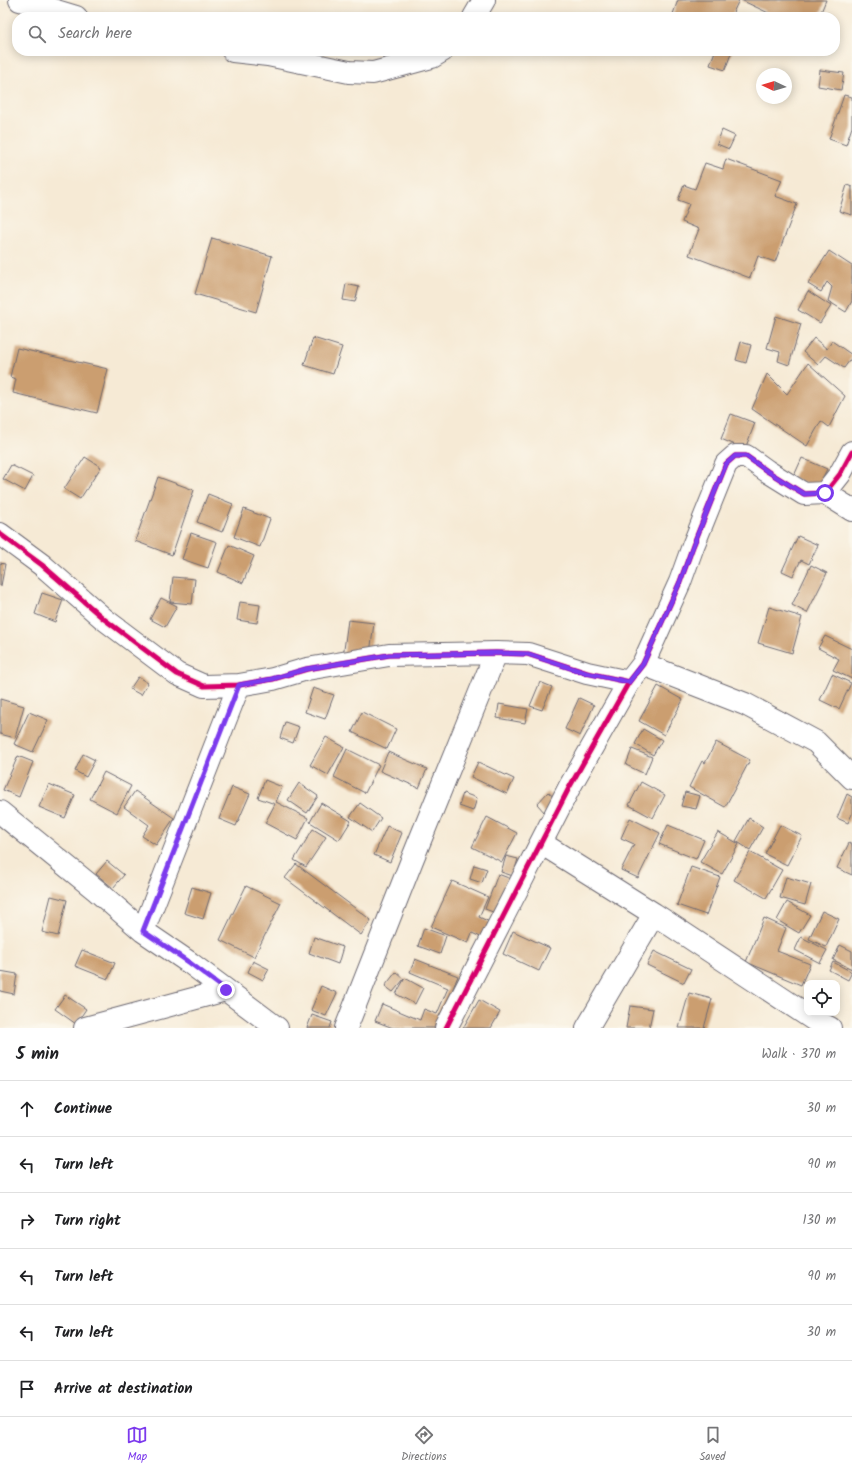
<!DOCTYPE html>
<meta charset="utf-8">
<style>
body{margin:0;font-family:Kalam,sans-serif;background:#f6f6f6;color:#202124}
.controls{position:absolute;right:12px;bottom:12px;display:grid;overflow:hidden;border-radius:8px;box-shadow:0 2px 10px #0003}
.controls button{width:36px;height:36px;display:grid;place-items:center;padding:0;border:0;border-bottom:1px solid #e0e0e0;background:#fff;color:#202124;font:20px sans-serif}
.compass{position:absolute;left:756px;top:68px;width:36px;height:36px;border-radius:50%;background:#fff;box-shadow:0 2px 10px #0003;rotate:274deg}
.stop{position:absolute;width:12px;height:12px;margin:-9px;border:3px solid #7c3aed;border-radius:50%;background:#fff}
.stop.end{background:#7c3aed;border-color:#fff;box-shadow:0 1px 4px #0008}
.list{margin:0;padding:0;list-style:none}
h2{display:flex;justify-content:space-between;align-items:center;height:52px;margin:0;padding:0 16px;font-size:17px}
h2 small{font-size:13px;font-weight:400;color:#757577}
.list li{display:grid;grid-template-columns:26px 1fr auto;gap:12px;align-items:center;box-sizing:border-box;height:56px;padding:0 16px;border-top:1px solid #e0e0e0}
.list b{display:block;font-size:15px;white-space:nowrap}
.list em{font-size:13px;font-style:normal;color:#757577}
.icon{flex:none;width:22px;height:22px;fill:none;stroke:currentColor;stroke-width:2;stroke-linecap:round;stroke-linejoin:round}
.map{position:relative;flex:none;width:852px;height:1028px;overflow:hidden}
.search{position:absolute;background:#fff;box-shadow:0 2px 10px #0003;left:12px;right:12px;top:12px;height:44px;display:flex;align-items:center;gap:10px;box-sizing:border-box;padding:0 14px;border-radius:16px;color:#757577;font-size:15px}
.sheet{height:388px;background:#fff}
nav{display:flex;justify-content:space-around;align-items:center;box-sizing:border-box;height:56px;border-top:1px solid #e0e0e0;background:#fff;font-size:11px;color:#757577}
nav a{display:grid;justify-items:center;gap:2px}
nav .on{color:#7c3aed}
.map>svg:first-child{display:block}
</style>
<div class="map">
<svg width="852" height="1028" viewBox="0 0 852 1028">
<rect width="100%" height="100%" fill="#fbf7ec"/>
<filter id="ink" filterUnits="userSpaceOnUse"><feTurbulence type="fractalNoise" baseFrequency=".025" numOctaves="2"/><feDisplacementMap in="SourceGraphic" scale="8" xChannelSelector="R" yChannelSelector="G"/><feConvolveMatrix kernelMatrix="1 2 1 2 8 2 1 2 1" color-interpolation-filters="sRGB"/></filter>
<filter id="wash" filterUnits="userSpaceOnUse"><feTurbulence type="fractalNoise" baseFrequency=".012" numOctaves="4" result="noise"/><feDisplacementMap in="SourceGraphic" scale="16" xChannelSelector="R" yChannelSelector="G"/><feGaussianBlur stdDeviation="0.9" result="paint"/><feColorMatrix in="noise" values="0 0 0 0 0 0 0 0 0 0 0 0 0 0 0 0 0 1.4 0 .05"/><feComposite in="paint" operator="in"/></filter>
<g filter="url(#wash)">
<rect width="100%" height="100%" fill="#f6ead5"/>
<g id="blocks">
<path fill="#cb9e6f" d="M678,0H739L731,17H680L673,14Z
M741,0H826L819,17H777Z
M715,51H732L725,70L710,65Z
M820,70L844,73L841,90L818,86Z
M844,95L852,97V127L846,145L829,139Z
M722,130L735,136L729,149L717,144Z
M726,159L782,180L775,196L797,204L775,262L758,256L750,278L689,255L699,229L682,222L689,204L678,200L684,185L695,189L705,163L723,169Z
M847,185L852,187V215L839,211Z
M212,238L272,256L256,312L195,294Z
M829,251L852,266V301L846,312L828,301L832,287L827,282L821,292L808,284Z
M346,284L359,287L355,302L343,300Z
M808,291L831,306L820,323L798,310Z
M776,316L801,324L789,365L778,361L780,352L767,348Z
M313,338L342,347L333,374L304,365Z
M814,338L827,349L832,341L852,355V357L844,368L826,356L818,365L803,352Z
M741,342L751,345L746,363L736,360Z
M17,348L108,369L97,413L13,393L16,379L10,377Z
M808,363L845,396L829,427L821,421L807,446L752,409L767,374L787,394Z
M731,414L755,423L745,449L721,439Z
M85,457L101,467L80,499L64,489Z
M802,458L827,469L817,489L793,478Z
M11,465L33,476L25,491L3,479Z
M158,477L194,490L172,555L135,541Z
M208,494L233,504L222,532L197,522Z
M244,509L270,519L260,547L234,537Z
M191,533L217,542L208,568L182,559Z
M798,536L818,545L809,564L801,560L793,576L782,571Z
M229,545L254,556L243,583L218,572Z
M0,563L5,564L1,586H0Z
M811,565L827,573L807,613L792,605Z
M173,577L195,579L192,604L170,602Z
M42,593L63,600L55,622L35,614Z
M161,598L177,606L165,627L150,619Z
M240,602L260,605L257,623L237,620Z
M769,607L802,617L792,653L758,643Z
M348,620L374,623L369,661L343,657Z
M825,636L852,649V679L833,670L839,659L818,648Z
M832,674L851,683L839,709L820,700Z
M138,677L148,683L141,695L130,689Z
M540,682L552,687L542,710L530,706Z
M658,686L683,700L664,735L639,721Z
M313,688L334,695L325,719L305,712Z
M579,698L594,705L580,736L565,729Z
M0,699L24,706L15,738L0,734Z
M499,704L528,709L525,723L497,718Z
M29,712L48,720L33,752L14,744Z
M362,712L396,729L387,749L352,732Z
M285,722L299,727L293,743L280,738Z
M643,729L662,740L653,755L635,744Z
M326,737L344,747L328,775L310,765Z
M716,742L750,760L725,807L689,787L702,761L705,763Z
M347,749L379,765L365,793L334,777Z
M632,749L652,757L645,774L626,765Z
M388,752L427,769L419,788L380,771Z
M83,754L95,760L86,777L75,771Z
M18,756L33,762L19,797L3,790Z
M478,762L514,779L507,794L471,777Z
M104,772L131,786L117,813L90,799Z
M265,780L282,787L276,802L308,818L297,840L265,823L275,804L258,798Z
M641,782L665,795L653,818L629,805Z
M299,783L318,796L307,813L288,800Z
M49,784L75,795L65,818L39,807Z
M232,787L250,794L236,826L219,819Z
M135,791L174,818L156,845L142,836L149,825L124,807Z
M548,792L557,800L545,813L537,804Z
M685,792L700,796L696,809L681,806Z
M463,793L477,798L473,811L459,806Z
M847,794L852,797V814L848,823L837,818Z
M321,803L351,821L339,840L310,822Z
M360,803L381,818L372,832L350,817Z
M487,817L517,833L502,862L472,847Z
M630,818L660,833L638,878L621,870L634,844L621,838Z
M749,818L763,827L750,850L736,841Z
M668,825L704,840L696,859L659,844Z
M780,825L802,836L787,865L765,854Z
M387,826L402,833L390,862L374,855Z
M313,829L326,837L306,867L294,860Z
M718,832L739,844L722,874L700,862Z
M849,843L852,845V875L837,868Z
M750,852L782,870L766,898L734,880Z
M506,856L518,859L513,876L501,872Z
M107,861L124,875L113,888L96,874Z
M296,864L371,920L361,935L285,878Z
M474,865L487,869L482,883L470,879Z
M691,867L720,877L706,915L677,905Z
M498,874L514,880L501,915L485,909Z
M786,877L811,884L805,905L780,898Z
M452,881L488,897L479,917L494,924L487,940L472,933L468,943L431,927Z
M246,886L281,903L254,957L220,940Z
M192,887L211,893L203,919L184,913Z
M51,896L67,900L58,936L42,932Z
M787,902L810,915L799,933L777,920Z
M822,911L839,919L826,947L809,939Z
M764,918L786,928L777,951L810,964L801,985L746,962Z
M424,928L446,936L440,954L418,946Z
M513,931L550,948L539,971L503,954Z
M314,937L343,947L338,964L309,953Z
M801,937L827,950L820,963L795,950Z
M840,945L852,951V969L833,960Z
M82,950L115,963L108,979L75,966Z
M654,951L691,969L684,983L647,965Z
M415,959L458,976L437,1028H393L375,1021L382,1004L420,1020L424,1009L437,1014L448,988L410,972Z
M253,961L269,969L263,980L248,972Z
M833,962L852,972L848,980L829,970Z
M0,971L17,974L14,994L0,991Z
M396,972L404,979L393,992L385,986Z
M405,978L423,988L415,1004L396,994Z
M321,986L337,993L326,1016L311,1010Z
M689,993L712,999L704,1028H679Z
M65,995L86,1009L76,1024L55,1009Z
M479,1000L500,1012L491,1028H463Z
M630,1006L653,1009L649,1028H626Z
M312,1015L332,1022L330,1028H307Z"/>
</g>
</g>
<g filter="url(#ink)">
<use href="#blocks" fill-opacity="0" stroke="#6c6871" stroke-width="1"/>
<g fill="none" stroke-linecap="round" stroke-linejoin="round">
<g stroke="#6c6871" stroke-width="24">
<path id="minor" d="M20,0L76,17
M474,17L484,0
M233,51L268,55L349,72L373,73L432,57L442,51
M825,493L852,510
M0,534L42,565L104,619L177,674L204,686L239,685L273,679L307,669L389,655L496,653L528,654L587,673L629,682
M643,664L745,704L816,742L852,778
M0,812L96,890L143,931L190,963L277,1028
M541,843L654,914L816,1021L830,1028
M143,931L239,685
M85,1028L226,990
M346,1028L412,860L496,653
M446,1028L569,788L629,682L643,664L680,582L693,546L726,464L735,456H746L767,471L804,494L825,493L840,474L852,452
M587,1028L654,914"/>
</g>
<use href="#minor" stroke="#fff" stroke-width="22"/>
<g stroke="#fbf7ec" stroke-width="8">
<path id="cycleway" d="M0,534L42,565L104,619L177,674L204,686L239,685L273,679L307,669L389,655L496,653L528,654L587,673L629,682
M446,1028L569,788L629,682L643,664L680,582L693,546L726,464L735,456H746L767,471L804,494L825,493L840,474L852,452"/>
</g>
<use href="#cycleway" stroke="#d6006c" stroke-width="5"/>
</g>
</g>
<g fill="none" stroke-linecap="round" stroke-linejoin="round" filter="url(#ink)">
<path stroke="#7c3aed" stroke-width="5" d="M226,990L190,963L143,931L239,685L272,679L306,669L389,655L496,653L528,654L586,673L629,682L643,664L680,582L693,546L726,464L735,456H746L767,471L804,494L825,493"/>
</g>
</svg>
<div class="controls">
<button><svg class="icon" aria-label="locate" viewBox="0 0 24 24"><circle cx="12" cy="12" r="6"/><path d="M12 2v4M12 18v4M2 12h4M18 12h4"/></svg></button>
</div>
<svg class="compass" viewBox="-18 -18 36 36"><path d="M0-13l5 13h-10z" fill="#e53935"/><path d="M0 13l5-13h-10z" fill="#757577"/></svg>
<div class="stop" style="left:825px;top:493px"></div>
<div class="stop end" style="left:226px;top:990px"></div>
<div class="search"><svg class="icon" aria-label="search" viewBox="0 0 24 24"><circle cx="10" cy="10" r="6"/><path d="M15 15l6 6"/></svg>Search here</div>
</div>
<section class="sheet">
<h2>5 min<small>Walk · 370 m</small></h2>
<ul class="list">
<li><svg class="icon" aria-label="ahead" viewBox="0 0 24 24"><path d="M12 20V5M6 11l6-6 6 6"/></svg><div><b>Continue</b></div><em>30 m</em></li>
<li><svg class="icon" aria-label="left" viewBox="0 0 24 24"><path d="M17 20v-9H6M10 6l-5 5 5 5"/></svg><div><b>Turn left</b></div><em>90 m</em></li>
<li><svg class="icon" aria-label="right" viewBox="0 0 24 24"><path d="M7 20v-9h11M14 6l5 5-5 5"/></svg><div><b>Turn right</b></div><em>130 m</em></li>
<li><svg class="icon" aria-label="left" viewBox="0 0 24 24"><path d="M17 20v-9H6M10 6l-5 5 5 5"/></svg><div><b>Turn left</b></div><em>90 m</em></li>
<li><svg class="icon" aria-label="left" viewBox="0 0 24 24"><path d="M17 20v-9H6M10 6l-5 5 5 5"/></svg><div><b>Turn left</b></div><em>30 m</em></li>
<li><svg class="icon" aria-label="arrive" viewBox="0 0 24 24"><path d="M6 21V4h12l-3 4 3 4H6"/></svg><div><b>Arrive at destination</b></div></li>
</ul>
</section>
<nav>
<a class="on"><svg class="icon" aria-label="map" viewBox="0 0 24 24"><path d="M3 6l6-2 6 2 6-2v14l-6 2-6-2-6 2zM9 4v14M15 6v14"/></svg>Map</a>
<a><svg class="icon" aria-label="directions" viewBox="0 0 24 24"><path d="M12 3l9 9-9 9-9-9zM9 14v-3h6M13 9l2 2-2 2"/></svg>Directions</a>
<a><svg class="icon" aria-label="saved" viewBox="0 0 24 24"><path d="M7 4h10v16l-5-4-5 4z"/></svg>Saved</a>
</nav>
